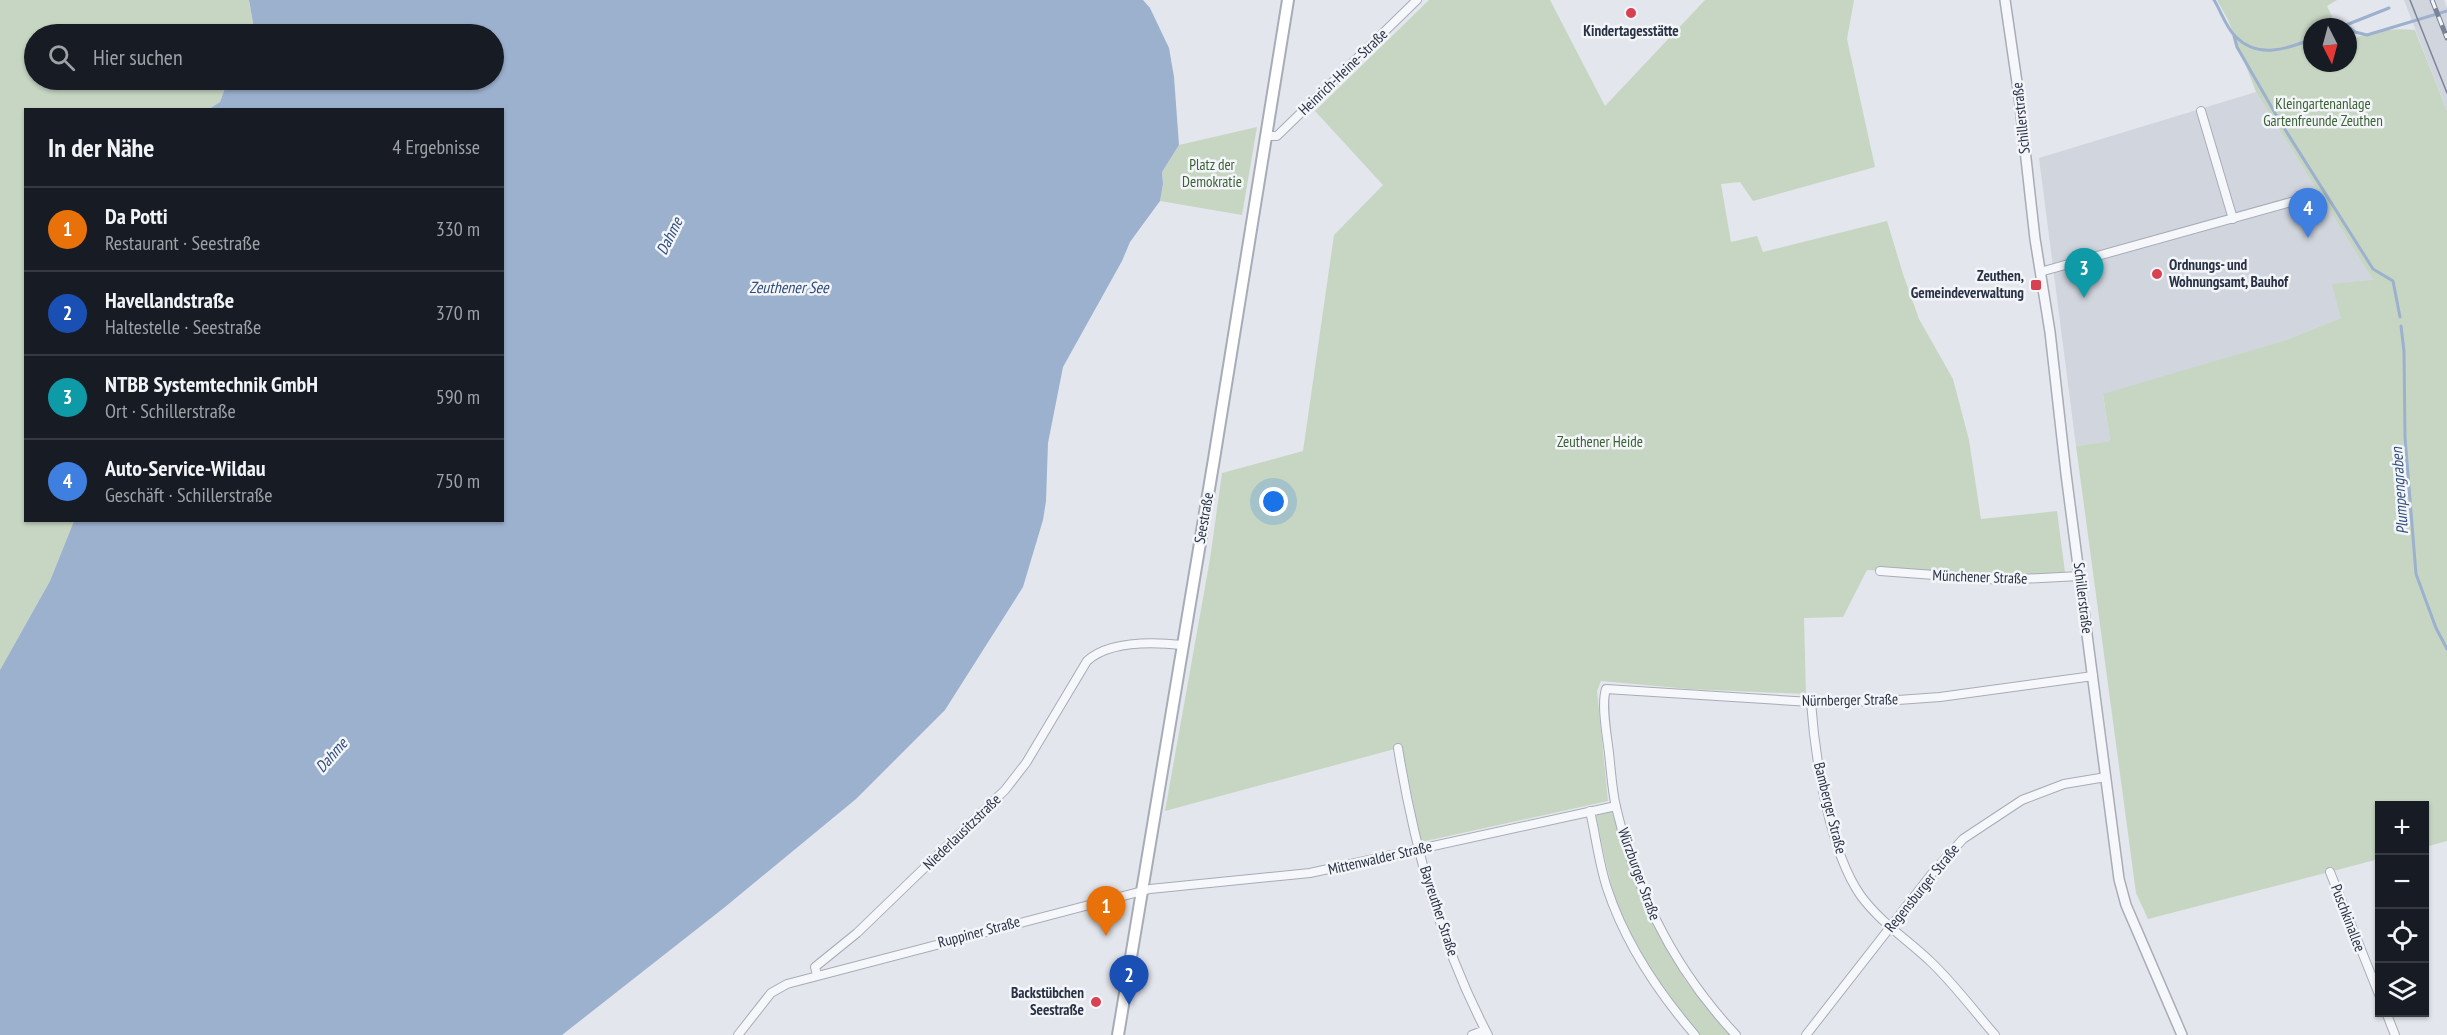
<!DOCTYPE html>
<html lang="de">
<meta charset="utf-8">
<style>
body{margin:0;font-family:"PT Sans Narrow",sans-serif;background:#242831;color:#f1f3f6}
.controls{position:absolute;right:18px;bottom:18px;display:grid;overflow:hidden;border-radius:0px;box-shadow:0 2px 4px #0004}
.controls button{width:54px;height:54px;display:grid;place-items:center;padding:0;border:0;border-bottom:2px solid #363941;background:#171b24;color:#f1f3f6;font:30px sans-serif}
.compass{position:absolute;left:2303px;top:18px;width:54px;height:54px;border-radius:50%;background:#171b24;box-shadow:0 2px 4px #0004;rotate:174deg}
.you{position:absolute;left:1274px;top:502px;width:21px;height:21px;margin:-15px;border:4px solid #fff;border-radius:50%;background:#1a73e8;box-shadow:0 0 0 9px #1a73e833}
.badge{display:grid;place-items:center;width:39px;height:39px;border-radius:50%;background:#d74150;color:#fff;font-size:20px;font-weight:700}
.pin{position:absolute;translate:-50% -50px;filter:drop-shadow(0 2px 3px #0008)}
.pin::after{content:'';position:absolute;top:32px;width:21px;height:18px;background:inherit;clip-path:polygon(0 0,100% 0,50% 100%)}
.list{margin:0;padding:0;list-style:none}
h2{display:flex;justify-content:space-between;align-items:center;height:78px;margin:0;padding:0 24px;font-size:26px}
h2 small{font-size:20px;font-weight:400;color:#9ea1a6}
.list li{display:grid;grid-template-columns:39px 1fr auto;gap:18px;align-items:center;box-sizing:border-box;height:84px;padding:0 24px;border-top:2px solid #363941}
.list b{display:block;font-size:22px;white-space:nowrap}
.list p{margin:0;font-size:20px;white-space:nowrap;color:#9ea1a6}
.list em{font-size:20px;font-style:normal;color:#9ea1a6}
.icon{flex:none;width:33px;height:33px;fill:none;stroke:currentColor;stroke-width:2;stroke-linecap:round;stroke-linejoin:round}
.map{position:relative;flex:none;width:2447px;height:1035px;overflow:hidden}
.search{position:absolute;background:#171b24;box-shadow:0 2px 4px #0004;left:24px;top:24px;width:480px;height:66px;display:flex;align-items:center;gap:15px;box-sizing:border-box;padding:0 21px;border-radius:33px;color:#9ea1a6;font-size:22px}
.panel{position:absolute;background:#171b24;box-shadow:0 2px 4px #0004;left:24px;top:108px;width:480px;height:414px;border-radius:0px}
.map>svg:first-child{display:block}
</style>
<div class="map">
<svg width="2447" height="1035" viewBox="0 0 2447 1035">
<rect width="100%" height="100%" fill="#e3e6ec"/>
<path fill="#d1d5de" d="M2404,0H2444L2447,8V111Z
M2256,92L2373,280L2341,318L2286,340L2103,395L2110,441L2076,446L2039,158Z"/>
<path fill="#c7d6c3" d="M0,0H249L254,30L251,34H34V80H228L220,102L209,109L26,110V520L74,521L50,581L0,670Z
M1429,0H1550L1605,106L1705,0H1854L1847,39L1875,167L1753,201L1740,182L1721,184L1731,242L1757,236L1763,252L1887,221L1903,274L1919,319L1953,379L1969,440L1981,519L2057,511L2065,572L2014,576L1867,570L1843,617L1804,618L1806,694L1689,689L1601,681L1597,691L1608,801L1421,842L1402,747L1165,811L1210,559L1222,473L1303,451L1334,235L1383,185L1315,111Z
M2217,0H2337L2327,6L2337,27H2312V63H2348V42C2368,30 2393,28 2415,30L2447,111V841L2425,847L2424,806H2380L2379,859L2148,919L2136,893L2076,446L2110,441L2103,394L2286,340L2341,318L2332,284L2373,280L2256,92L2228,20Z
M1257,127L1242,215L1160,201L1163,184L1162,172L1179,145Z
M1604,811L1612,812L1633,878L1651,919L1685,980L1730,1035H1699C1665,999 1623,932 1611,884C1605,861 1601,838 1596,816Z"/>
<path fill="#9cb1ce" d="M249,0H1143L1150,8L1169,48L1174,77L1179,145L1162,172L1163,184L1160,201L1130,242L1122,261L1063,367L1048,443L1046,501L1043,520L1023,587L945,710L856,799L725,907L562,1035H0V670L50,581L74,521L502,520V110L209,109L220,102L228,80H494V34H251L254,29Z"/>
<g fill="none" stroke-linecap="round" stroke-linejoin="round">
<path stroke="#9cb1ce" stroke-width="3" d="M2214,0C2221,11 2226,28 2236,37C2258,59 2287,49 2312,39
M2346,25L2389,8
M2342,27L2346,25L2355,32L2367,35L2447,11
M2234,36L2237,47L2279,120L2373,269L2393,281L2400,317
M2401,326L2404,351L2405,437L2416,574L2436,628L2447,649"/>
<g stroke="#a7acb7" stroke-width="10">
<path id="minor" d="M2201,111L2233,219
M1267,136H1277L1417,0
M2040,272L2298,200
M1880,571L2002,580L2080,576
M1811,702C1815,757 1829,851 1861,896C1881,923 1908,940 1931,962C1955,985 1974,1011 1995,1035
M1398,748C1414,847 1441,946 1488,1035
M1590,811C1596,837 1599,864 1607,888C1625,943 1658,992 1695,1035
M2330,872L2380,997
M817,975L815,967L857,933L1005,790L1026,763L1087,661C1109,641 1153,642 1182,645
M2386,1012L2395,1035
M738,1035L771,993L787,984L1150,889L1310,873L1616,806
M1472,1035L1485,1030
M1736,1035C1676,971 1636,893 1616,807C1612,790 1611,771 1609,753C1607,736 1601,704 1606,689L1811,702L1884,701L1940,697L2093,676
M1806,1035L1934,871L1963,839L2022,800L2064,784L2106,777"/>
</g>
<g stroke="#a7acb7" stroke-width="12">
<path id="tertiary" d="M2005,0L2019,96L2035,239L2050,332L2066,474L2119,879L2126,905L2182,1035"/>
</g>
<g stroke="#a7acb7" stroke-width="14">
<path id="secondary" d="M1118,1035L1214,459L1288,0"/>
</g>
<use href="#minor" stroke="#f6f7fa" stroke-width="8"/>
<use href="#tertiary" stroke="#f6f7fa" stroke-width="9"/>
<use href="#secondary" stroke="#fff" stroke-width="10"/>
<path stroke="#7b8497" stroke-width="1.5" d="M2410,0L2447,93"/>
<g stroke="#7b8497" stroke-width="5">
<path id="rail" d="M2432,0L2447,38"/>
</g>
<use href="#rail" stroke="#f3f5f9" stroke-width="3" stroke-dasharray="9" stroke-linecap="butt"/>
</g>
<g fill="#d74150" stroke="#f3f5f9" stroke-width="2">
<circle cx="1631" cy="13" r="6"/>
<circle cx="2157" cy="274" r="6"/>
<rect x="2030" y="279" width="12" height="12" rx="3"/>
<circle cx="1096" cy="1002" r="6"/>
</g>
<g text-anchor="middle" stroke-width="5" stroke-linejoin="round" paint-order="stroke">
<g font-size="15" font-weight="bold" fill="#293245" stroke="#f3f5f9" text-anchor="end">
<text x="1631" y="36" text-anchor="middle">Kindertagesstätte</text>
<text x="2169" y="270" text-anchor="start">Ordnungs- und<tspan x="2169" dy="17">Wohnungsamt, Bauhof</tspan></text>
<text x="2024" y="281">Zeuthen,<tspan x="2024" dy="17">Gemeindeverwaltung</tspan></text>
<text x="1084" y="998">Backstübchen<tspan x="1084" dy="17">Seestraße</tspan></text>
</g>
<g font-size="15" fill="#293245" stroke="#f3f5f9">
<text transform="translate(1343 72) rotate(-44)" y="5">Heinrich-Heine-Straße</text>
<text transform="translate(2021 118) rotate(-96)" y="5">Schillerstraße</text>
<text transform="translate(1204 518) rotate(-80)" y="5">Seestraße</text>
<text transform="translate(1980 577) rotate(2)" y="5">Münchener Straße</text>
<text transform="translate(2083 598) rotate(83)" y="5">Schillerstraße</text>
<text transform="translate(1850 700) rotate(-1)" y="5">Nürnberger Straße</text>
<text transform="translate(1830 808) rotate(76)" y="5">Bamberger Straße</text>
<text transform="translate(962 832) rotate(-44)" y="5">Niederlausitzstraße</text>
<text transform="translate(1380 858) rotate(-13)" y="5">Mittenwalder Straße</text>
<text transform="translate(1639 874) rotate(70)" y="5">Würzburger Straße</text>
<text transform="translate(1922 888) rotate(-51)" y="5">Regensburger Straße</text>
<text transform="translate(1439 911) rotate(72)" y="5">Bayreuther Straße</text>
<text transform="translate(2348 918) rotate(69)" y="5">Puschkinallee</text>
<text transform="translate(979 932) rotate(-15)" y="5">Ruppiner Straße</text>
</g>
<g font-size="15" fill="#3b6235" stroke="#f3f5f9">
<text x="2323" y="109">Kleingartenanlage<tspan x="2323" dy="17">Gartenfreunde Zeuthen</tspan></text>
<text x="1212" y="170">Platz der<tspan x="1212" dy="17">Demokratie</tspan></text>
<text x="1600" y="447">Zeuthener Heide</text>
</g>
<g font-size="16" font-style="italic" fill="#304e7c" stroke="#f3f5f9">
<text transform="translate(669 236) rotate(-64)" y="6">Dahme</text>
<text x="789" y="293">Zeuthener See</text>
<text transform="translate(2399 491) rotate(-94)" y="6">Plumpengraben</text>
<text transform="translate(331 755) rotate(-49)" y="6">Dahme</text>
</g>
</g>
</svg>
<div class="controls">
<button>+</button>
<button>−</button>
<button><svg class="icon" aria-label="locate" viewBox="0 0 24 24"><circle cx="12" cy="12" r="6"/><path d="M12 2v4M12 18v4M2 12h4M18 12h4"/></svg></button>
<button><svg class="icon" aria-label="layers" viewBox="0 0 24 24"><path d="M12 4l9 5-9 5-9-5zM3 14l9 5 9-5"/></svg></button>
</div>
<svg class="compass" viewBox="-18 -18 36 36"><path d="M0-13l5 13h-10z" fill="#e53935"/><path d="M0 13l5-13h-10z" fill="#9ea1a6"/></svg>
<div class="you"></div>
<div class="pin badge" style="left:1106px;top:936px;background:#e8710a">1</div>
<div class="pin badge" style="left:1129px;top:1005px;background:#1a4fb4">2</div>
<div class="pin badge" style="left:2084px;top:298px;background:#0f9aa8">3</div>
<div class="pin badge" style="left:2308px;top:238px;background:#3f7fe0">4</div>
<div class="search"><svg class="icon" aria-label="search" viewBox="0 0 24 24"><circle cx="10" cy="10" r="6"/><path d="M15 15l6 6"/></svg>Hier suchen</div>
<section class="panel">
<h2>In der Nähe<small>4 Ergebnisse</small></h2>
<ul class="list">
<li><span class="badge" style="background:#e8710a">1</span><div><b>Da Potti</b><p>Restaurant · Seestraße</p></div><em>330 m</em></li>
<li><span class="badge" style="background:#1a4fb4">2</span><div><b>Havellandstraße</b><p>Haltestelle · Seestraße</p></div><em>370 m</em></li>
<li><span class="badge" style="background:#0f9aa8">3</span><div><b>NTBB Systemtechnik GmbH</b><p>Ort · Schillerstraße</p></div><em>590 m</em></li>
<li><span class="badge" style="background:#3f7fe0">4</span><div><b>Auto-Service-Wildau</b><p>Geschäft · Schillerstraße</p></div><em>750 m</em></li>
</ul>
</section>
</div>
